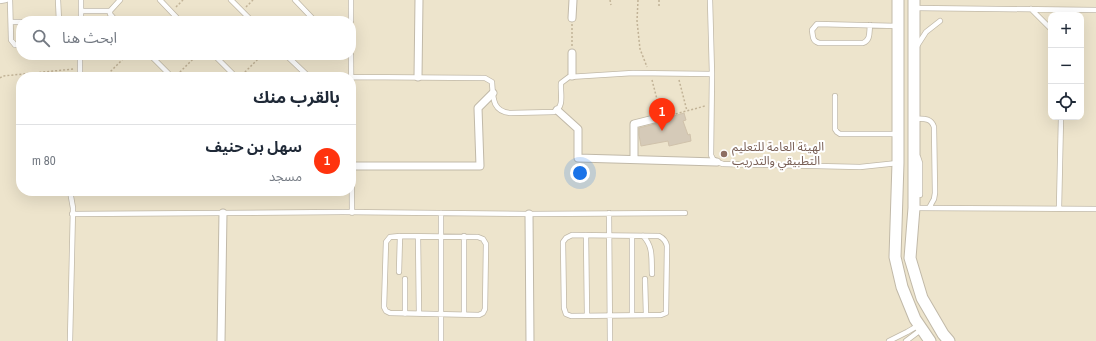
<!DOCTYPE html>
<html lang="ar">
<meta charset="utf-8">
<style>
body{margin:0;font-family:"Archivo Narrow","Noto Sans Arabic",sans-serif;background:#f6f6f7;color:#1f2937;direction:rtl}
.controls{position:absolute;right:12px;top:12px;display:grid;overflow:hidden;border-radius:8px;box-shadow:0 4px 16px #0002}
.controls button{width:36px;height:36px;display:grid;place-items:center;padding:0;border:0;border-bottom:1px solid #e0e1e3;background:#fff;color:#1f2937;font:20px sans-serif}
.you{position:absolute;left:580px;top:173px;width:14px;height:14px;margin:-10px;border:3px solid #fff;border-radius:50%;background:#1a73e8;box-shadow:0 0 0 6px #1a73e833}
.badge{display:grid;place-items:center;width:26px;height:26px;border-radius:50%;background:#ff330e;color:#fff;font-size:13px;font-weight:700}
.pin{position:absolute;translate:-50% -33px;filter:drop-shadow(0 1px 2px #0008)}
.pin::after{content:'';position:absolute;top:21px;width:14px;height:12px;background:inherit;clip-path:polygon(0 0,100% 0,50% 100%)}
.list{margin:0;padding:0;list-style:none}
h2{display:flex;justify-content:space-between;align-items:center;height:52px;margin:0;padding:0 16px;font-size:17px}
h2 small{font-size:13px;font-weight:400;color:#747a83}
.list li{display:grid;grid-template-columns:26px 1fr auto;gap:12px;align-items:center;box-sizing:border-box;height:72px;padding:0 16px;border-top:1px solid #e0e1e3}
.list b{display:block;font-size:15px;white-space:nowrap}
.list p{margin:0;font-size:13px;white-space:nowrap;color:#747a83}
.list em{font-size:13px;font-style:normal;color:#747a83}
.icon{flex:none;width:22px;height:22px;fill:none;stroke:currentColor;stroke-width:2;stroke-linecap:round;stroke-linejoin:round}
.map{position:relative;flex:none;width:1096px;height:341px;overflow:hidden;direction:ltr}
.search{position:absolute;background:#fff;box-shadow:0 4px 16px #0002;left:16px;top:16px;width:340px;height:44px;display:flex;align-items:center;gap:10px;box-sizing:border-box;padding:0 14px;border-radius:16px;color:#747a83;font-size:15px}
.panel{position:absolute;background:#fff;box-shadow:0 4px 16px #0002;left:16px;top:72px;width:340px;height:124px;border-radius:16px;direction:rtl}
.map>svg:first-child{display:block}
</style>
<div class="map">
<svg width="1096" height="341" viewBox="0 0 1096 341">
<rect width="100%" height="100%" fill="#f3eee3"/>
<path fill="#ede4cc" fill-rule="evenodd" d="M0,0H1096V341H0ZM1051,15H1081V117H1051ZM21,21H351V55H21ZM21,77H351V191H21Z"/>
<path fill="#d5cab8" stroke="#d0c2ab" d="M684,113L686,120L683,121L688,135L690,134L691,141L669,146L668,141L641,146L639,135V128L663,122L667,119V118Z"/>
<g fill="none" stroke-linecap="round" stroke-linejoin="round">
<g stroke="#c1b9a8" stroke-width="6">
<path id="service" d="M10,0L11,40L15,45H21
M58,0L59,21
M160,0L180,21
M231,0L252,21
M295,0L315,21
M710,0L712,74L711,155L713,159L717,162L723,164L860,167L898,163
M0,1L6,0
M915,8L1096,10
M1031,9L1051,29
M81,11H110L120,0
M110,11V14L116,21
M81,21V0
M351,21V0
M11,22H21
M870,25C869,32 871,40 863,43H819C812,41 813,36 812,30L817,24L898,26
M917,46L926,32L940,21
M80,55V77
M150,55L172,77
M214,55L236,77
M286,55L309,77
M351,55L352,213
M352,77L485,78L492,82C493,97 492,112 511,113L554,112C565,107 560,93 561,83L569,77L633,73L712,74
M835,96V129L837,132L840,134H897
M914,119C922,119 931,117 934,127L935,193L934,199L929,208
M918,157L920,163V195
M70,191L73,208L70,341
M914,208L1096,209
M1059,208L1061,117
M609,213L610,341
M72,214L343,212L529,214L685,213
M572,235L659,236C663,238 666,241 667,246L666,313L661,315L571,316L566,314L564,308L563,242L566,238Z
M586,235L587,315
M400,236L478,237L483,239L486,244L485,309L483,313L479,315L390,313L386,311L384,307L386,242L390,237Z
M418,236L419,314
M464,236V315
M632,236V315
M643,236C654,247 651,260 652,274
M399,272L400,236
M405,279V314
M645,279L646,315
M441,341V213
M889,341L907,332L919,325
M906,341L922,329"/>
</g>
<g stroke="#c1b9a8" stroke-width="9">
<path id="pedestrian" d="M572,18L573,0
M572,76V53
M418,77L419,0
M557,110L578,129V158L717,162
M634,159V124L662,117
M352,166H480L478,108L493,93
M529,214L530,341
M221,341L223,213"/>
</g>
<g stroke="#c1b9a8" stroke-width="13">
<path id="tertiary" d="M898,0V163L895,257L902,287L915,319L930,341
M914,0V208L910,258L922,298L943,334L949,341"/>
</g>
<path stroke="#c1b296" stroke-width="1.5" stroke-dasharray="2 2" stroke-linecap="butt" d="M610,0L611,5
M638,0L637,21L640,49L647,67
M659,0V7
M176,7L183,0
M246,7L253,0
M162,21L167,16
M232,21L237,16
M572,46V24
M177,75L197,55
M242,75L262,55
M105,77L127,55
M0,78L3,76L74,69
M652,80L660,111
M679,80L687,111
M668,116L705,106"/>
<use href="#service" stroke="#fff" stroke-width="4.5"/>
<use href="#pedestrian" stroke="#fff" stroke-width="7"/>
<use href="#tertiary" stroke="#fff" stroke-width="11"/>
</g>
<circle fill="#8d6e63" stroke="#fff" stroke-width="1.5" cx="724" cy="154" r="4"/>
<g text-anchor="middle" stroke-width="4" stroke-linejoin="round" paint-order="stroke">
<g font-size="12" fill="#785e54" stroke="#fff" text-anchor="start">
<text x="732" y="151">الهيئة العامة للتعليم<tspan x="732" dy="14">التطبيقي والتدريب</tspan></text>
</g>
</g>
</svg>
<div class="controls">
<button>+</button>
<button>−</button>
<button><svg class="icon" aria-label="locate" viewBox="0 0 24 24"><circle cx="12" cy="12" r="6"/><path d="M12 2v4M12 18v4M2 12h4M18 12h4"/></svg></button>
</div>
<div class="you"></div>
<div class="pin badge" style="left:662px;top:131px">1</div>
<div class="search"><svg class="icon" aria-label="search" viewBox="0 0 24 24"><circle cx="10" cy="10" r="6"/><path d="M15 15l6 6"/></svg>ابحث هنا</div>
<section class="panel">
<h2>بالقرب منك<small></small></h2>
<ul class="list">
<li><span class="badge">1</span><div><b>سهل بن حنيف</b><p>مسجد</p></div><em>80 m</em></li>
</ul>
</section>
</div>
